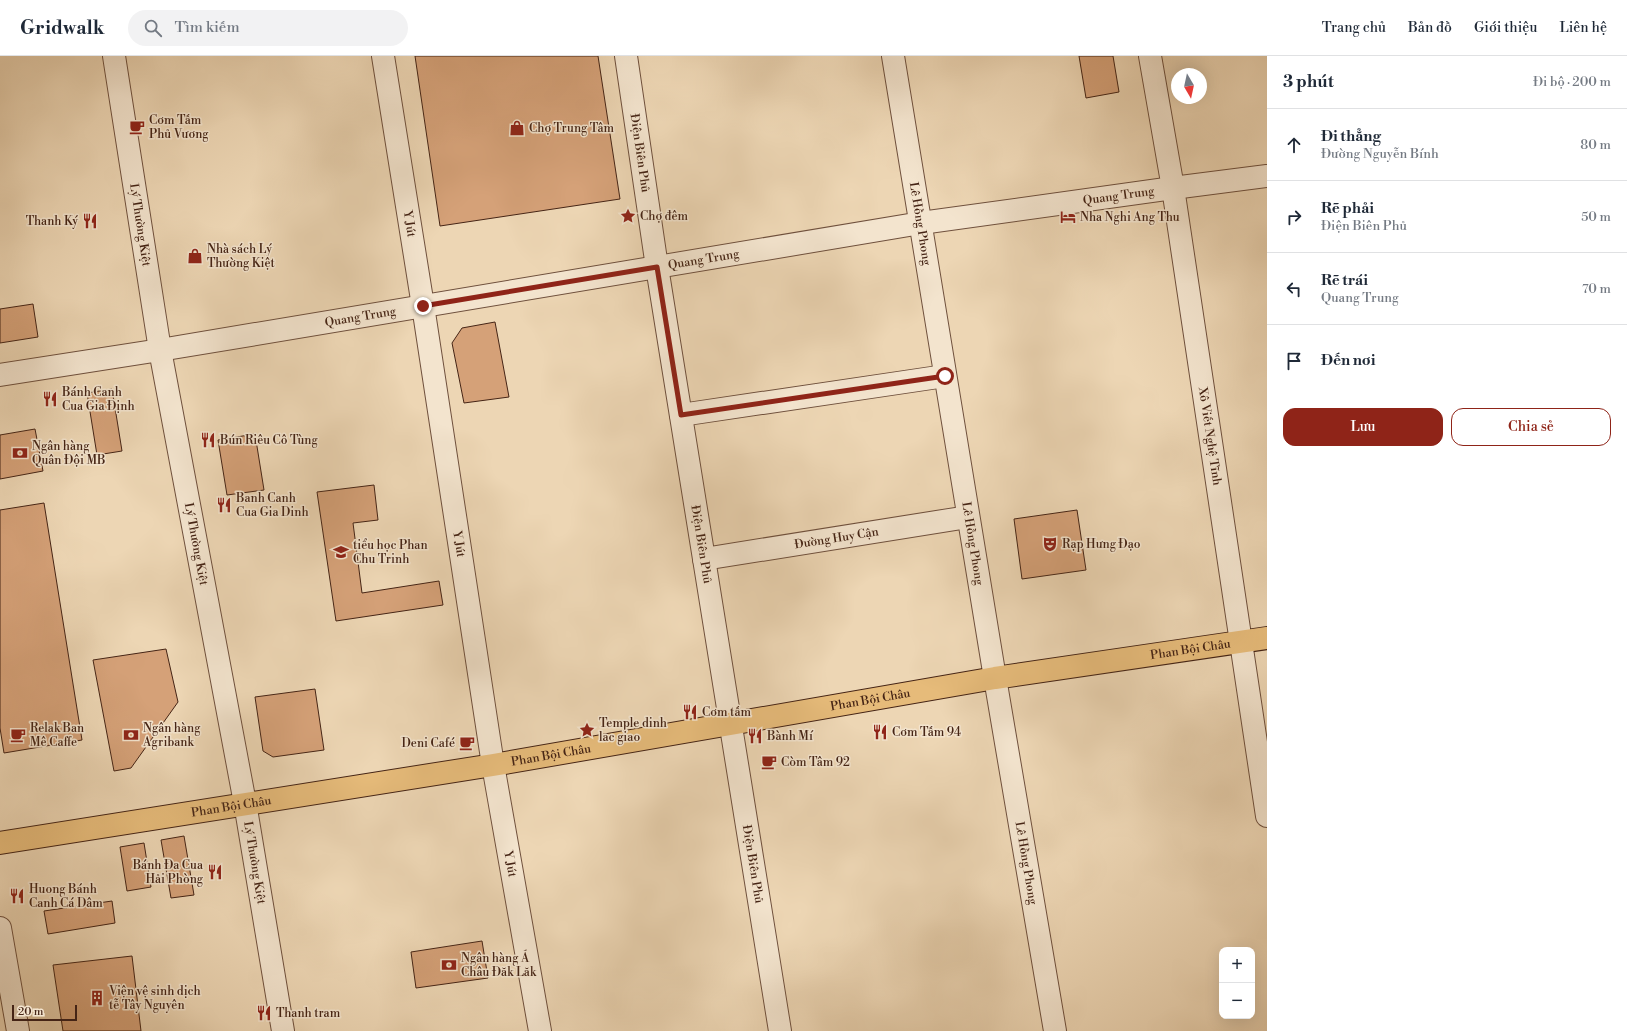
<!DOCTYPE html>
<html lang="vi">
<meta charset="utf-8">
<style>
body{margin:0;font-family:"Libre Bodoni",serif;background:#f2f2f3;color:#1f2937}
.controls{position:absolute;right:12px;bottom:12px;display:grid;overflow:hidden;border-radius:8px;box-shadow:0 4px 16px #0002}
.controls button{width:36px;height:36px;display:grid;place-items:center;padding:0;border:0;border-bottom:1px solid #e0e1e3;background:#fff;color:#1f2937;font:20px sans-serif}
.compass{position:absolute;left:1171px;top:12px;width:36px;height:36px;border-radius:50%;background:#fff;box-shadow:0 4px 16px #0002;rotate:171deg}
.scale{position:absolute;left:12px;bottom:10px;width:65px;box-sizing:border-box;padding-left:4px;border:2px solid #452415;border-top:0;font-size:11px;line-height:14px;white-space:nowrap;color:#452415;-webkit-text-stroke:3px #f3e4ce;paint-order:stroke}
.stop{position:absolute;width:12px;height:12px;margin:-9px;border:3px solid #8f2418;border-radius:50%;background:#fff}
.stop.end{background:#8f2418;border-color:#fff;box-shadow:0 1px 4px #0008}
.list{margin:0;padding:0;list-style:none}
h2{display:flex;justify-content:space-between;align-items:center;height:52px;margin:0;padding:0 16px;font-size:17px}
h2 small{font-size:13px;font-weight:400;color:#747a83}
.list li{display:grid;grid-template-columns:26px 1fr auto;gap:12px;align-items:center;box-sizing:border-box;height:72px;padding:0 16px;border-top:1px solid #e0e1e3}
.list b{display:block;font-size:15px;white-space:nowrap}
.list p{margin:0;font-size:13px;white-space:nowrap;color:#747a83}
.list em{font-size:13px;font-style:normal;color:#747a83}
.actions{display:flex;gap:8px;padding:12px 16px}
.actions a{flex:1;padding:9px 0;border:1px solid #8f2418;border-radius:12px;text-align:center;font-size:14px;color:#8f2418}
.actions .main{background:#8f2418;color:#fff}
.icon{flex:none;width:22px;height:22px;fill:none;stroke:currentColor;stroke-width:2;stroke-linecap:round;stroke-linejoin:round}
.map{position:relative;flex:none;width:1267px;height:975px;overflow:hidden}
header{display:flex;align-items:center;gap:24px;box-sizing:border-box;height:56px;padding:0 20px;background:#fff;border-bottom:1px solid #e0e1e3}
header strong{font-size:19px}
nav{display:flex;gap:22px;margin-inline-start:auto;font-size:14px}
.search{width:280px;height:36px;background:#f2f2f3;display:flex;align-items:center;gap:10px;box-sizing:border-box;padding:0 14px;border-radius:22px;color:#747a83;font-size:15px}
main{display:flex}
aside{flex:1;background:#fff}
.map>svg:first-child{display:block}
</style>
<header>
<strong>Gridwalk</strong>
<div class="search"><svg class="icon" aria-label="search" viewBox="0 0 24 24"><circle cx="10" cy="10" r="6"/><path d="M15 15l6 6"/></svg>Tìm kiếm</div>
<nav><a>Trang chủ</a><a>Bản đồ</a><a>Giới thiệu</a><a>Liên hệ</a></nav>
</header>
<main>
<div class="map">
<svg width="1267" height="975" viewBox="0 0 1267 975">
<rect width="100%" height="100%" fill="#edd6b4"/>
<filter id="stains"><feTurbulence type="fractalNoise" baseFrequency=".005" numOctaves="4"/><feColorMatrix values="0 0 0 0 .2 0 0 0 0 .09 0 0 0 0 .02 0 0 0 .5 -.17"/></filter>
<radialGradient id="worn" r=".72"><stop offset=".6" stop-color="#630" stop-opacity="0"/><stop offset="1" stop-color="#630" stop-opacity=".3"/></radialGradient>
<path fill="#d5a178" stroke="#452415" d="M415,0H598L620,143L440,170Z
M1079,0H1113L1119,36L1086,42Z
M33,248L38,281L0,287V253Z
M495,266L509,341L464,347L452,287L462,272Z
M112,333L122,395L97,399L87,337Z
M35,373L43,415L0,423V379Z
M255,378L264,434L227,439L218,384Z
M374,429L378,464L353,467L362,537L439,525L443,549L336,565L317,436Z
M44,447L82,684L4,697L0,672V454Z
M1077,454L1086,514L1022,523L1014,463Z
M166,593L178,646L131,712L114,715L93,604Z
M315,633L324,694L273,701L263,695L255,641Z
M184,780L194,839L171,842L161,784Z
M144,787L151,831L127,835L120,791Z
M112,845L115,867L48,878L44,855Z
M482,885L488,922L416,932L411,896Z
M132,900L141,975H63L53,909Z"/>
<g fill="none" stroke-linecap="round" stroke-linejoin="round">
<g stroke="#6f503d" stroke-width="24">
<g id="minor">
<path id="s1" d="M114,0L160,294L245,747L283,975"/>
<path id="s2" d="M383,0L423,250L493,709L540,975"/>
<path id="s3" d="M626,0L657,211L780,975"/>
<path id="s4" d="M893,0L995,622L1055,975"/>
<path id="s5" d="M1150,0L1173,132L1267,760"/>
<path id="s6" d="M0,319L160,294L921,167L1173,132L1267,120"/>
<path d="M681,359L945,320"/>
<path id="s7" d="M704,503L968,461"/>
<path d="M0,872L18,975"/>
</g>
</g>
<g stroke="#452415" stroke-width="24">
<g id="major">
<path id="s8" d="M0,787L493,709L995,622L1267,582"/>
</g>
</g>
<use href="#minor" stroke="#f3e4ce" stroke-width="22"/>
<use href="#major" stroke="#e6bb7a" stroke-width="22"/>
</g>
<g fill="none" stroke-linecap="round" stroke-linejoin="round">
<path stroke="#8f2418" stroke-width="5" d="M423,250L657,211L681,359L945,320"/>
</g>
<defs>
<g id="cafe-bare" transform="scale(1.2)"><path d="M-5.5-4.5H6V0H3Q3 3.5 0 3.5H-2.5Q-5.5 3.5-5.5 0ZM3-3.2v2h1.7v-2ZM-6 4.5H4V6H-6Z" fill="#8f2418" stroke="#f3e4ce" stroke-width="2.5" paint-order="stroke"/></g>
<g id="shop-bare" transform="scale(1.2)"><path d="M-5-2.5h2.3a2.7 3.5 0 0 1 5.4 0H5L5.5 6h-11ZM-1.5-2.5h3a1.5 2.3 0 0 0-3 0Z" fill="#8f2418" stroke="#f3e4ce" stroke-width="2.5" paint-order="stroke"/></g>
<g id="sight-bare" transform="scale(1.2)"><path d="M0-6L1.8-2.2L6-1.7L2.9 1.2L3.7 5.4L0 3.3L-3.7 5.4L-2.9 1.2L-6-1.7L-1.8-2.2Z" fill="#8f2418" stroke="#f3e4ce" stroke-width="2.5" paint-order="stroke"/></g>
<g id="hotel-bare" transform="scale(1.2)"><path d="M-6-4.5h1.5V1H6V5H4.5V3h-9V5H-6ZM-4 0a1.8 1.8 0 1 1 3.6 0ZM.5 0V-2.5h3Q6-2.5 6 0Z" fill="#8f2418" stroke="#f3e4ce" stroke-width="2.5" paint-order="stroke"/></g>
<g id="restaurant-bare" transform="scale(1.2)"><path d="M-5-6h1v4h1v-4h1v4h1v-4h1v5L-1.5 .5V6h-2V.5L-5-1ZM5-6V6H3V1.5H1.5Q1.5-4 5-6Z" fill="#8f2418" stroke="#f3e4ce" stroke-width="2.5" paint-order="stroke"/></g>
<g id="bank-bare" transform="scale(1.2)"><path d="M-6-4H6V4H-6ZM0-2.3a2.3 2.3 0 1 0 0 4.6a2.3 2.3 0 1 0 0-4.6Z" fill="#8f2418" stroke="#f3e4ce" stroke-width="2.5" paint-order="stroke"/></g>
<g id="theatre-bare" transform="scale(1.2)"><path d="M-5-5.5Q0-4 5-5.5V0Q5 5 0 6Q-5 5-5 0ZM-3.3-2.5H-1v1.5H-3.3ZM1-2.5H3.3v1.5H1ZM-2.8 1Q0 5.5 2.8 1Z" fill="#8f2418" stroke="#f3e4ce" stroke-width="2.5" paint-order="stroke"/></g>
<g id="school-bare" transform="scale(1.2)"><path d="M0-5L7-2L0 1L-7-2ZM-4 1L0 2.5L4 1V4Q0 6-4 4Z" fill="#8f2418" stroke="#f3e4ce" stroke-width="2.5" paint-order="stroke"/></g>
<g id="building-bare" transform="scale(1.2)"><path d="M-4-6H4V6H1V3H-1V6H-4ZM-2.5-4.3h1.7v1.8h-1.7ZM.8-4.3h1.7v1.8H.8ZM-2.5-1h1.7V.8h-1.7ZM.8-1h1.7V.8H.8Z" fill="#8f2418" stroke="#f3e4ce" stroke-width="2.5" paint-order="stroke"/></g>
</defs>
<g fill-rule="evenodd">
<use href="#cafe-bare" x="137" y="71"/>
<use href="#shop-bare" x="517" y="72"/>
<use href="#sight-bare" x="628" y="160"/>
<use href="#hotel-bare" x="1068" y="161"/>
<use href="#restaurant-bare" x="90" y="165"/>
<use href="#shop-bare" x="195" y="200"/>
<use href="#restaurant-bare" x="50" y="343"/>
<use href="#restaurant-bare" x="208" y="384"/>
<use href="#bank-bare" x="20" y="397"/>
<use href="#restaurant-bare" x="224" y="449"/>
<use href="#theatre-bare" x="1050" y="488"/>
<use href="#school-bare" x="341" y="496"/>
<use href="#restaurant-bare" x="690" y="656"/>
<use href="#sight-bare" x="587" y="674"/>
<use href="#restaurant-bare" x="880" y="676"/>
<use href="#cafe-bare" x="18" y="679"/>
<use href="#bank-bare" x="131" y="679"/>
<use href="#restaurant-bare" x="755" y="680"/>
<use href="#cafe-bare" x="467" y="687"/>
<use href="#cafe-bare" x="769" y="706"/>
<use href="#restaurant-bare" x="215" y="816"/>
<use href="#restaurant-bare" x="17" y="840"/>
<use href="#bank-bare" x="449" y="909"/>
<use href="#building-bare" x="97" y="942"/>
<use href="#restaurant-bare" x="264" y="957"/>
</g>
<g text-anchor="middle" stroke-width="3" stroke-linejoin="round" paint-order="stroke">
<g font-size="12" fill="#452415" stroke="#f3e4ce" text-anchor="start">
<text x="149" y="68">Cơm Tấm<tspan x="149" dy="14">Phủ Vương</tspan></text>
<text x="529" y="76">Chợ Trung Tâm</text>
<text x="640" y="164">Chợ đêm</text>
<text x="1080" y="165">Nha Nghi Ang Thu</text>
<text x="78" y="169" text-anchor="end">Thanh Ký</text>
<text x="207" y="197">Nhà sách Lý<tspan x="207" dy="14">Thường Kiệt</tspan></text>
<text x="62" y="340">Bánh Canh<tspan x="62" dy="14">Cua Gia Định</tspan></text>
<text x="220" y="388">Bún Riêu Cô Tùng</text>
<text x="32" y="394">Ngân hàng<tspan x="32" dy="14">Quân Đội MB</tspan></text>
<text x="236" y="446">Banh Canh<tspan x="236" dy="14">Cua Gia Dinh</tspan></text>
<text x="1062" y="492">Rạp Hưng Đạo</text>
<text x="353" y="493">tiểu học Phan<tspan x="353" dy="14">Chu Trinh</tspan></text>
<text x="702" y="660">Cơm tấm</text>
<text x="599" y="671">Temple dinh<tspan x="599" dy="14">lac giao</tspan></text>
<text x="30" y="676">Relak Ban<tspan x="30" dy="14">Mê Caffe</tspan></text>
<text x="143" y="676">Ngân hàng<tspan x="143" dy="14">Agribank</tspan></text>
<text x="892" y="680">Cơm Tấm 94</text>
<text x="767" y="684">Bành Mí</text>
<text x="455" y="691" text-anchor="end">Deni Café</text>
<text x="781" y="710">Còm Tâm 92</text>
<text x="203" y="813" text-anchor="end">Bánh Đa Cua<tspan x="203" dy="14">Hải Phòng</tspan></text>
<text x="29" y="837">Huong Bánh<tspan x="29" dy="14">Canh Cá Dâm</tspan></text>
<text x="461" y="906">Ngân hàng Á<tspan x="461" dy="14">Châu Đăk Lăk</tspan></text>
<text x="109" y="939">Viện vệ sinh dịch<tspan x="109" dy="14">tễ Tây Nguyên</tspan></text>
<text x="276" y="961">Thanh tram</text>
</g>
<g font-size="12" fill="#452415" stroke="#f3e4ce">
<text dy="4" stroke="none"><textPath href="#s3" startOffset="98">Điện Biên Phủ</textPath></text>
<text dy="4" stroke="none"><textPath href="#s6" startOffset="1133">Quang Trung</textPath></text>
<text dy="4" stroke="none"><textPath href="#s2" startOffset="170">Y Jút</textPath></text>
<text dy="4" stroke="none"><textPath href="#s4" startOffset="170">Lê Hồng Phong</textPath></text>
<text dy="4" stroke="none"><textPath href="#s1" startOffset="171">Lý Thường Kiệt</textPath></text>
<text dy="4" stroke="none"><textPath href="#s6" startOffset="713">Quang Trung</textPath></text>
<text dy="4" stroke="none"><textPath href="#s6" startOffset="365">Quang Trung</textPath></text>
<text dy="4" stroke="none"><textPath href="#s5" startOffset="385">Xô Viết Nghệ Tĩnh</textPath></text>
<text dy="4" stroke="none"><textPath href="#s7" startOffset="134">Đường Huy Cận</textPath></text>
<text dy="4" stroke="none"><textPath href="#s1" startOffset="495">Lý Thường Kiệt</textPath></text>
<text dy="4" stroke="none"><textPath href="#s2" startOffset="494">Y Jút</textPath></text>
<text dy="4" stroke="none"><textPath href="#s3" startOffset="494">Điện Biên Phủ</textPath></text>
<text dy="4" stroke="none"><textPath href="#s4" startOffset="494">Lê Hồng Phong</textPath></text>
<text dy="4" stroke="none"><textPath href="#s8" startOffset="1206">Phan Bội Châu</textPath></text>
<text dy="4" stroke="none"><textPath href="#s8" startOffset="882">Phan Bội Châu</textPath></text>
<text dy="4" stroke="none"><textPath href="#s8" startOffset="558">Phan Bội Châu</textPath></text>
<text dy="4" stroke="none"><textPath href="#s8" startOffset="234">Phan Bội Châu</textPath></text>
<text dy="4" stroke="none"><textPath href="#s1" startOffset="819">Lý Thường Kiệt</textPath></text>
<text dy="4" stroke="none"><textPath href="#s4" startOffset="818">Lê Hồng Phong</textPath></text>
<text dy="4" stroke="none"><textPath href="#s2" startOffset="818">Y Jút</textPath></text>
<text dy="4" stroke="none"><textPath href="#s3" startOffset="818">Điện Biên Phủ</textPath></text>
</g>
</g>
<rect width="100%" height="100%" filter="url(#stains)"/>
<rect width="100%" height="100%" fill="url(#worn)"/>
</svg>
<div class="controls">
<button>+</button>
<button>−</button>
</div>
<svg class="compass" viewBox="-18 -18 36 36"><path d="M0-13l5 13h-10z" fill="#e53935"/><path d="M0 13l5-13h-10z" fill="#747a83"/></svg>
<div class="scale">20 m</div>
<div class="stop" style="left:945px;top:320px"></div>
<div class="stop end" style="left:423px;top:250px"></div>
</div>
<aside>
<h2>3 phút<small>Đi bộ · 200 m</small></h2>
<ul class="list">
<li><svg class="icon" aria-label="ahead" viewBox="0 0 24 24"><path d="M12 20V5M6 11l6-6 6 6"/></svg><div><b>Đi thẳng</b><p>Đường Nguyễn Bính</p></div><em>80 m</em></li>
<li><svg class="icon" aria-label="right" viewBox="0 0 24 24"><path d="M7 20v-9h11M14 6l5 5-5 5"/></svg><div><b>Rẽ phải</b><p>Điện Biên Phủ</p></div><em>50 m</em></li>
<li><svg class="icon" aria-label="left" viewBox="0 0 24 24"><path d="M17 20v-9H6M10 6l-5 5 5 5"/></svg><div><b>Rẽ trái</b><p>Quang Trung</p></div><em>70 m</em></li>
<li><svg class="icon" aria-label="arrive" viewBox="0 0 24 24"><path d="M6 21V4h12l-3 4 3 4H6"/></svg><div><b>Đến nơi</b></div></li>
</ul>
<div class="actions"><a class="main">Lưu</a><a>Chia sẻ</a></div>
</aside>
</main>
